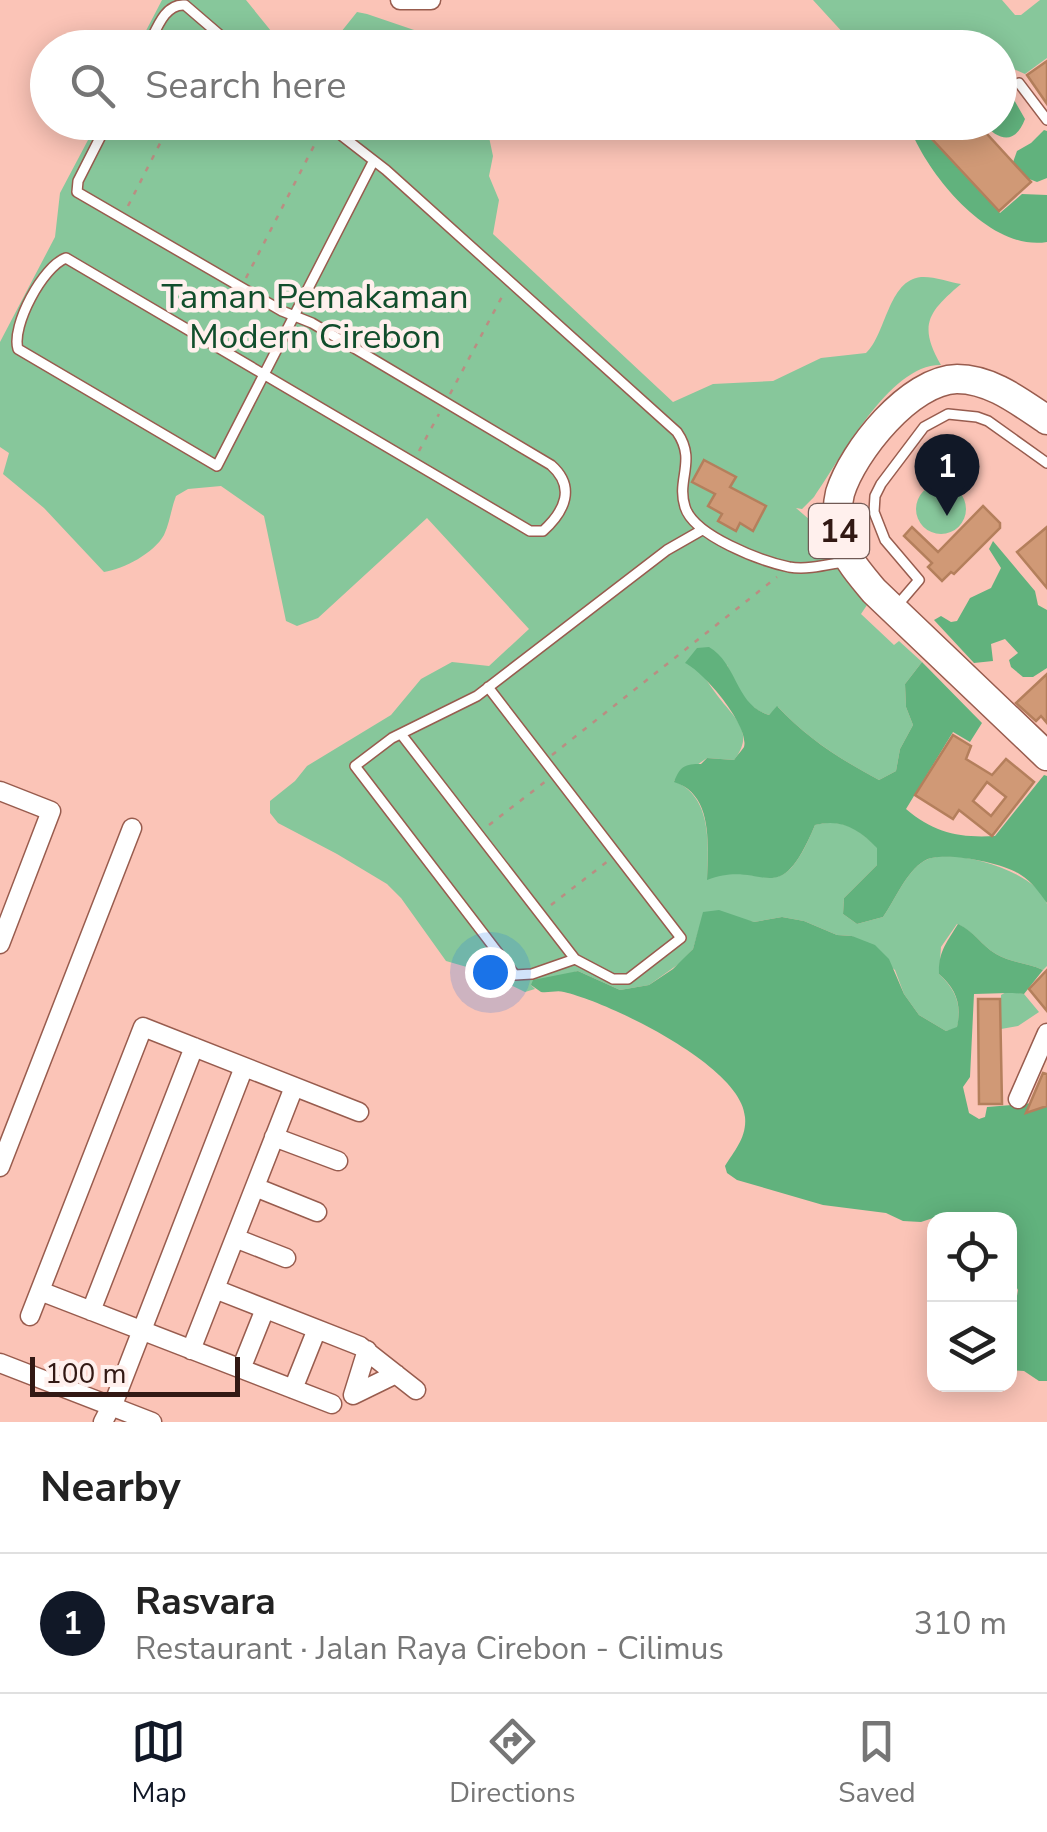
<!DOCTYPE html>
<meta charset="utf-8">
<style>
body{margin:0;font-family:"Nunito Sans",sans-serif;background:#f6f6f6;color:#222}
.controls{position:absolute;right:30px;bottom:30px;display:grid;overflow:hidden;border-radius:20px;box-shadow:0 5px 25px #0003}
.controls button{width:90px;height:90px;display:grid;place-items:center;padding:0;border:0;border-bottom:2px solid #e0e0e0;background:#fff;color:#222;font:50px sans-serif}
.scale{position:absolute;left:30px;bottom:25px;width:210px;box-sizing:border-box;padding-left:10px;border:5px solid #321914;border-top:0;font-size:28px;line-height:35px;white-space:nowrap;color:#321914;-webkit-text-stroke:8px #fff0ed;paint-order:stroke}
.you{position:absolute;left:490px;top:972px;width:35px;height:35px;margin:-25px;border:8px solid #fff;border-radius:50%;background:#1a73e8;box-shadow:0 0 0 15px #1a73e833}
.badge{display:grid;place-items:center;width:65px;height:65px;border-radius:50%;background:#111827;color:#fff;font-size:32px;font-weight:700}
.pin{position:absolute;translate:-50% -82px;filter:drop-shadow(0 2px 5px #0008)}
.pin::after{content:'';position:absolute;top:52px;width:35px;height:30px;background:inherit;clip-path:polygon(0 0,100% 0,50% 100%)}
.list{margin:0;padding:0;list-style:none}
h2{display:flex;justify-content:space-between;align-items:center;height:130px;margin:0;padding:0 40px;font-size:42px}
h2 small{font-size:32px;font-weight:400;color:#767676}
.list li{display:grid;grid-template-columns:65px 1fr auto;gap:30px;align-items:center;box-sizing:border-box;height:140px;padding:0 40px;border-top:2px solid #e0e0e0}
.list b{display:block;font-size:38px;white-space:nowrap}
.list p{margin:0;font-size:32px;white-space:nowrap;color:#767676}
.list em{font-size:32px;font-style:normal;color:#767676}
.icon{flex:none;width:55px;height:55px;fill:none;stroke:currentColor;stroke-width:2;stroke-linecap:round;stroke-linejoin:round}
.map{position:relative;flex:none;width:1047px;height:1422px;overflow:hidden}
.search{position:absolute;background:#fff;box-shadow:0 5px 25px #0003;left:30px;right:30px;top:30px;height:110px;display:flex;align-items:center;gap:25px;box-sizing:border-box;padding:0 35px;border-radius:55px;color:#767676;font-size:38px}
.sheet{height:270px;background:#fff}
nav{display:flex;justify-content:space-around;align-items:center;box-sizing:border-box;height:140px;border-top:2px solid #e0e0e0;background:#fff;font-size:28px;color:#767676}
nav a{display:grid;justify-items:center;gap:5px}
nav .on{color:#111827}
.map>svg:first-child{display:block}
</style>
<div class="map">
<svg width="1047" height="1422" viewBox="0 0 1047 1422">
<rect width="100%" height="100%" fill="#fbc4b7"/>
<path fill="#87c79b" d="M162,0H246L284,47L137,48Z
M813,0H1002L1015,15H1021L1040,0H1047V58L1025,74L1000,63V48L856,47Z
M357,12L367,14L464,47H329Z
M97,123H486L493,156L489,176L499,200L493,234L673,402L713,384L773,381L821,358L866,353C886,335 888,280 921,277C933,276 949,282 961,284C928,312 918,325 941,365C889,364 841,459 814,497L802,509L796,508L825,533L839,567L867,605L861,614L894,645L899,641L922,662L905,684L906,707L913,725L900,749L896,771L879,780C840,759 808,739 778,707L769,715C745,708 737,686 727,665L697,668C705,677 710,686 717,695C734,718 756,732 734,760L707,758L674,781C713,797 708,845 707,879C765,857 778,915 815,825C843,818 857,828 877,847V865L844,898L843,914L857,924L883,917C895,900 906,872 924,861C949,845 1038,871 1047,904C1047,921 1047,948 1047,966L1043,970C1028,963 1011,963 996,954C981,945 974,931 957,924L941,947L939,974C956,990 962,1005 957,1028L946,1031L919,1015L904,994L895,970L852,936L837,935L804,921L782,917L754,922L704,912L693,949L680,963L649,985L620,990L578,971L531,985L535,989L525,992L484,972L446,961L401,898L387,884L337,854L278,823L270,813V801L295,781L307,766L391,715L421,679L452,662L489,666L529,629L427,518L318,618L297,626L286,621L264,516L221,486L188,489L176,496C171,509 170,522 164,535C154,553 124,569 104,572L44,508L3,474L9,453L0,447V342L55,237L60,193Z
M916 509a25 25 0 1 1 50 0a25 25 0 1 1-50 0Z
M1008,991L1024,994L1039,1012L1018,1026L1001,1029V995Z"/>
<path fill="#61b27d" d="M1000,84L1006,86L1025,119C1015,145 999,141 983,123L1000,122Z
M908,123H923L928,136L1000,213L1022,194L1047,195V242C989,252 925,172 908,123Z
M1044,130L1047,131V178L1037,182L1024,177L1012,165L1017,151L1031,143Z
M993,541L1035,591L1038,605L1047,610V668L1033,677H1023L1011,667L1009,660L1018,653L1005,639L991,644L993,661L974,663L934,620L941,616L951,622L957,621L970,598L991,588L1001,568L989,549Z
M709,647C738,664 735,705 769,715L777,706C808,739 840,759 879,780L896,771L900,749L913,725L906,707L905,684L922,662L982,723L970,742L953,732L906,809C934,833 959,838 995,836L1044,775L1047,776V903C1039,892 1032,882 1021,875C1004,863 941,850 924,861C906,872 895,900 883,917L857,924L843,914L844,898L877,865V848C859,829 841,818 815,825C777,916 765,857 707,880C708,847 714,794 674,782C680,766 685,764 701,764L707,758L734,760C735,758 743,749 744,747C750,726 703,671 685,663L697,648Z
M719,910L754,922L782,917L804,921L837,935L852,936L875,945L889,959L904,994L919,1015L946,1031L957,1027C962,1004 956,989 939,974C938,952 947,942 958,924C974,931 981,945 996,954C1011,963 1028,963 1043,970L1024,994C1007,992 992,994 974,994L970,1077L963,1087L969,1113L979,1119L985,1117L987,1107L1047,1102V1381H1039L1024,1371L1010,1370V1337L1018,1290L1010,1275V1220L939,1216L921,1222L903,1221L886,1213L823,1205L737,1180L727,1173L725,1166C735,1150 747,1137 745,1117C742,1066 608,1002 564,992C557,990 549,993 541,992L531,985L533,980L578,971L620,990L649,985L673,969L693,949L703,912Z"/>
<path fill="#d09976" stroke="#b47f5c" stroke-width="2.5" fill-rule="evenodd" d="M1047,61V104L1027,75Z
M948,122H976L1031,182L999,211L931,138Z
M704,460L736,477L730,487L766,506L753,531L740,523L736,531L718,521L722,514L708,506L715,494L692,482Z
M983,506L1000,523V528L954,574L951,572L942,581L928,567L932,563L904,536L912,527L938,552Z
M1047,527V588L1017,552Z
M1047,674V723L1041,716L1036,721L1016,703Z
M953,735L971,746L966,759L992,775L1006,759L1034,782L992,836L959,810L953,819L915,795ZM987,782L1006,797L991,816L973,801Z
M1047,970V1011L1029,989Z
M978,999H1000L1002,1104H979Z
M1043,1073L1047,1074V1106L1026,1113Z"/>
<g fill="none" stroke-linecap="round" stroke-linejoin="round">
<g stroke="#985c4e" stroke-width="12">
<path id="service" d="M147,48C156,31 164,3 185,5L235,48
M1019,83L1047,120
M108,122L78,181L77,192L282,311L312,323L551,465C576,487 565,511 543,531H530L66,258C43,266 11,326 18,349L217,466C269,365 321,263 373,162
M324,122L386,170L677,432C697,461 676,479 685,507C694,536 761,561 789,567C807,570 826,565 843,562
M895,608L919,580L885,540L874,512L875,496L881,484L924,427L948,414L977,417L988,421L1047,463
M401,734L575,959L613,979H628L681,938L488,687
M575,959L532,974L515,975L355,766L392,738L477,696L667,550L702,530"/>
</g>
<g stroke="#985c4e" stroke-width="21">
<path id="minor" d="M400,0H431
M0,791L51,811L0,944
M1018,1099L1047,1033
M274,1137L338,1161
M0,1167L132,828
M255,1187L317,1212
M235,1238L286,1258
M215,1289L360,1346L416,1390
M40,1291L332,1404
M91,1311L194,1047
M30,1316L143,1027L359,1112
M191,1350L294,1087
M367,1350L353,1395L396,1374
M0,1363L152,1422
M241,1369L265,1309
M293,1389L317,1329
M103,1422L116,1397L244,1067"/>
</g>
<g stroke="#985c4e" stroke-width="31">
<path id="trunk" d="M1047,420C1020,402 991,379 957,379C910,380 853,451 840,493C837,506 837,519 839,532C843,556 859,573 874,591L1047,756"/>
</g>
<path stroke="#ba8d82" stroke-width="2.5" stroke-dasharray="5 8" stroke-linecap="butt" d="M128,206L171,122
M246,278L320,134
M450,394L505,291
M419,451L439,414
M552,755L777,577
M489,825L546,781
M551,905L608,861"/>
<use href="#service" stroke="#fff" stroke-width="9"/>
<use href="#minor" stroke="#fff" stroke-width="18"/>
<use href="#trunk" stroke="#fff" stroke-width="28"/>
</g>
<g text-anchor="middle" stroke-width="9" stroke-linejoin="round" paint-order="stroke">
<rect fill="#fff0ed" stroke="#705a55" stroke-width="2.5" x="809" y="504" width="60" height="54" rx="8"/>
<g font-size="32" font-weight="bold" fill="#321914">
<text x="839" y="542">14</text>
</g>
<g font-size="35" fill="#114e2c" stroke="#fff0ed">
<text x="315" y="308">Taman Pemakaman<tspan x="315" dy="40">Modern Cirebon</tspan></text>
</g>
</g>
</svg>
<div class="controls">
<button><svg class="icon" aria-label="locate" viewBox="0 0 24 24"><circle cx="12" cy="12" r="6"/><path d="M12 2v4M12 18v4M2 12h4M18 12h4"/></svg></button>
<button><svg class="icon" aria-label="layers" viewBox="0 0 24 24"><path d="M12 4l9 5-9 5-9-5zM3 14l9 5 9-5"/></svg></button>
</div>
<div class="scale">100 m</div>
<div class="you"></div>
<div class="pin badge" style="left:947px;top:516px">1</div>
<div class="search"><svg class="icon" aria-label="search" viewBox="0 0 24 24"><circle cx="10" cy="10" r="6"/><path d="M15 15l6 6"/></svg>Search here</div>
</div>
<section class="sheet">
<h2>Nearby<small></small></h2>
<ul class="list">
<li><span class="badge">1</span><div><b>Rasvara</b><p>Restaurant · Jalan Raya Cirebon - Cilimus</p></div><em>310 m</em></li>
</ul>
</section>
<nav>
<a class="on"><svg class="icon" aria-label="map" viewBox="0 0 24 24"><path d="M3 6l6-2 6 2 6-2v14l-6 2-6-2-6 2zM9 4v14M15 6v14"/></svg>Map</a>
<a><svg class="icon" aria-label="directions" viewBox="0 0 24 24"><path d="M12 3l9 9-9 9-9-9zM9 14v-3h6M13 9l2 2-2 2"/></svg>Directions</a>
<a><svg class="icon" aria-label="saved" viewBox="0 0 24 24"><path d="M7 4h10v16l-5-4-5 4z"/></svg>Saved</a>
</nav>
